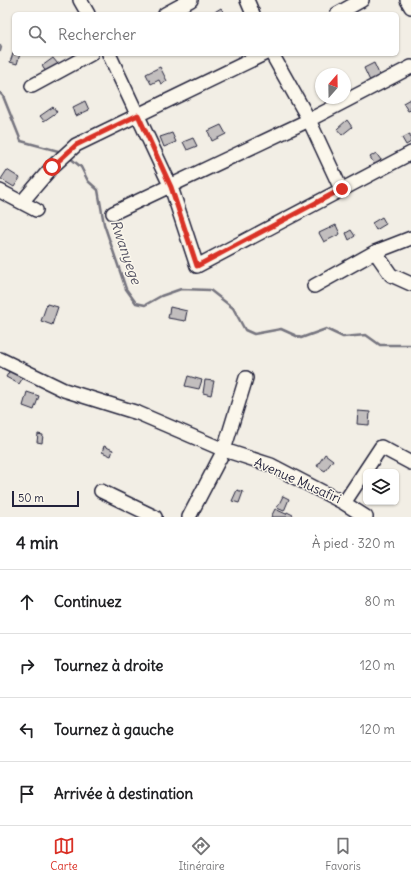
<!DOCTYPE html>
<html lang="fr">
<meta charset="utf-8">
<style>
body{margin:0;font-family:Delius,sans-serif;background:#f6f6f6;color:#202124}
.controls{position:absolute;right:12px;bottom:12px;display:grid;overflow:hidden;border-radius:6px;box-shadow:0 1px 3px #0004}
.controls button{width:36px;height:36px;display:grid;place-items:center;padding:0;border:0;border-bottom:1px solid #e0e0e0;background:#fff;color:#202124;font:20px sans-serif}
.compass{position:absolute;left:315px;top:68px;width:36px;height:36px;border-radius:50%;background:#fff;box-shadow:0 1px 3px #0004;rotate:20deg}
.scale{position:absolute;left:12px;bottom:10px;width:67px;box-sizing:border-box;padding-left:4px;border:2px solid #22223b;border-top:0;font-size:11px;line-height:14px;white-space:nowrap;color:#22223b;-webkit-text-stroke:3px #fbf7ec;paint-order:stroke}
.stop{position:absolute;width:12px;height:12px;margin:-9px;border:3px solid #d93025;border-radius:50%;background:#fff}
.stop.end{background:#d93025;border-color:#fff;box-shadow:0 1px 4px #0008}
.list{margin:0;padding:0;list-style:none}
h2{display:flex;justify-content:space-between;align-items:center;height:52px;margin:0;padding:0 16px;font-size:17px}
h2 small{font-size:13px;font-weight:400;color:#757577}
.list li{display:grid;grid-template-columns:26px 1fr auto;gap:12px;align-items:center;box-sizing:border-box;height:64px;padding:0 16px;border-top:1px solid #e0e0e0}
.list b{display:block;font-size:15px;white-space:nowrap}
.list em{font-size:13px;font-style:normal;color:#757577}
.icon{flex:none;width:22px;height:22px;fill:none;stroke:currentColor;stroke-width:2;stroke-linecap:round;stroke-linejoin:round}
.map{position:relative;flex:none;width:411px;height:517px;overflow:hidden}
.search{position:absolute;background:#fff;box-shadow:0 1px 3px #0004;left:12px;right:12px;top:12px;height:44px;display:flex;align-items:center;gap:10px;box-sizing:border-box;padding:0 14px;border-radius:6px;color:#757577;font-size:15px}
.sheet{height:308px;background:#fff}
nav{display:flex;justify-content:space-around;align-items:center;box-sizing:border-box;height:56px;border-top:1px solid #e0e0e0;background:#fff;font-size:11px;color:#757577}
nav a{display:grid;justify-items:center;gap:2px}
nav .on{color:#d93025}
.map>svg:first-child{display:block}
</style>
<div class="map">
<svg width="411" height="517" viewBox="0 0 411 517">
<rect width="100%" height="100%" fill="#f2eee5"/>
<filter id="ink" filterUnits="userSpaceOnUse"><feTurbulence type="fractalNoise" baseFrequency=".025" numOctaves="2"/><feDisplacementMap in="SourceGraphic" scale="8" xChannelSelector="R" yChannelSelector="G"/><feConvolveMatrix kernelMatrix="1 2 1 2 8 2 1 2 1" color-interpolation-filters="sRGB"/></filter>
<g filter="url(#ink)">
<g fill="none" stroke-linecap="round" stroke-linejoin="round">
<path stroke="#76747f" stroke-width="2.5" d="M0,45L1,47L0,51
M0,93L3,96L21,141L62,152
M69,157L81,167L88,181L98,190L104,224L126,289L136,303L145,305L161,296L181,289L210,290L233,308L245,330L254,334L281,329L301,338L326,329L343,337L366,335L380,345H411"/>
</g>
<path fill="#c2bebe" stroke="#22223b" d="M221,8L225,14H213V13Z
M14,51V54H20L17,64L10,62Z
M53,58L58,64L46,72L42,66Z
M374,63L380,76L370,81L364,68Z
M160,67L167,81L161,84L159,80L151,84L146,74Z
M410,99L411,110L408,111L403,103Z
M85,101L89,110L76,116L73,107Z
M53,107L57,112L44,121L40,116Z
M347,120L352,127L342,135L337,129Z
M221,125L226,134L212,141L208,131Z
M172,133L176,142L164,147L160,137Z
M410,134L411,142L406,145L402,138Z
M193,138L197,146L187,150L183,142Z
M376,153L381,160L375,165L370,157Z
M7,170L20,178L14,187L1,179Z
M382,217L386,224L376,230L372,223Z
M336,225L340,234L324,242L319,233Z
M351,230L355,236L349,240L346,233Z
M47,304L58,307L52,325L41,321Z
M170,307L187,311L185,321L168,318Z
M11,368L24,376L19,384L6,377Z
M188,376L202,380L199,389L185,386Z
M205,380L214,381L211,395L203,393Z
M27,392L39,396L34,410L23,406Z
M358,411L370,412L369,425L357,424Z
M38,434L43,435L42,443L37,442Z
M104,446L113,450L111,456L102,452Z
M325,454L333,460L325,471L317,466Z
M237,490L243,492L239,503L232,501Z
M283,496L289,499L284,511L277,508Z
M275,509L286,514L287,512L293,515V517H271Z"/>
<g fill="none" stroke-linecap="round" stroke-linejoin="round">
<g stroke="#22223b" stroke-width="16">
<path id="minor" d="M80,0L88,14
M247,0L253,14
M407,0L411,7
M165,14L191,0
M337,14L362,0
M109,54L171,187L197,266L411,153
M272,54L309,120L341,189
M32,86L91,54
M0,191L36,210
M22,202L52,167L76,145L264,54
M113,213L309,120L411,67
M375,252L391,275L411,284
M314,286L375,252L411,238
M0,359L64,390L138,413L224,450L271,465L344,503L381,447L411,463
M101,491L155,517
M344,503L366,517
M189,517L224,450L246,378"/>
</g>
<use href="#minor" stroke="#fbf7ec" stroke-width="13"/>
</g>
</g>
<g fill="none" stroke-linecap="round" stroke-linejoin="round" filter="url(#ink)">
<path stroke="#d93025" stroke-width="5" d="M52,167L76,145L138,115L171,187L197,266L342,189"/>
</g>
<g text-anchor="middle" stroke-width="3" stroke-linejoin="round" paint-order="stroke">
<g font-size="13" fill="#22223b" stroke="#fbf7ec">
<text transform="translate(298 480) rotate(24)" y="5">Avenue Musafiri</text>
</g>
<g font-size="14" font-style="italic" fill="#535263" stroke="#fbf7ec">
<text transform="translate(126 252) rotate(71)" y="5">Rwanyege</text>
</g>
</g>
</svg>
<div class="controls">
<button><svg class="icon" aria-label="layers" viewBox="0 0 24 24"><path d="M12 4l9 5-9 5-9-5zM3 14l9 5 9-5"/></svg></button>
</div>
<svg class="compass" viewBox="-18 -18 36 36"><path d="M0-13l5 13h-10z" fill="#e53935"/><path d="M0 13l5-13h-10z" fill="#757577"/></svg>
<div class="scale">50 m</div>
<div class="stop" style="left:52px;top:167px"></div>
<div class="stop end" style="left:342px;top:189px"></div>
<div class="search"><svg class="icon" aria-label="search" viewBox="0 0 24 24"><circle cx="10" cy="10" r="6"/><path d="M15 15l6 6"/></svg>Rechercher</div>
</div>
<section class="sheet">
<h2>4 min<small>À pied · 320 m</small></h2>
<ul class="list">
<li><svg class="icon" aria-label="ahead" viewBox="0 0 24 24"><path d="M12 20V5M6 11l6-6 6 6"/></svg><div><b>Continuez</b></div><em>80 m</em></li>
<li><svg class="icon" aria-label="right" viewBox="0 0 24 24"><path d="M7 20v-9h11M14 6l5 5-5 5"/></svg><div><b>Tournez à droite</b></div><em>120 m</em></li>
<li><svg class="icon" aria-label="left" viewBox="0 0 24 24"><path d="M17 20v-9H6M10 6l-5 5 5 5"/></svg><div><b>Tournez à gauche</b></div><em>120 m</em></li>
<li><svg class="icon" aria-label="arrive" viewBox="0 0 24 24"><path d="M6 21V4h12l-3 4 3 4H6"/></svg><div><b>Arrivée à destination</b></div></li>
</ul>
</section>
<nav>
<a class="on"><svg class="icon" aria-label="map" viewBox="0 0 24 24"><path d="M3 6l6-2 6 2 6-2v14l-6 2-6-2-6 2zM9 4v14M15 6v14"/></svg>Carte</a>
<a><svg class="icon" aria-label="directions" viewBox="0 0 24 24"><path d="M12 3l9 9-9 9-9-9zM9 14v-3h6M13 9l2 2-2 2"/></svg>Itinéraire</a>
<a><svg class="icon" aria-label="saved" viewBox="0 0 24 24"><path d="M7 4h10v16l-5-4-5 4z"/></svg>Favoris</a>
</nav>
